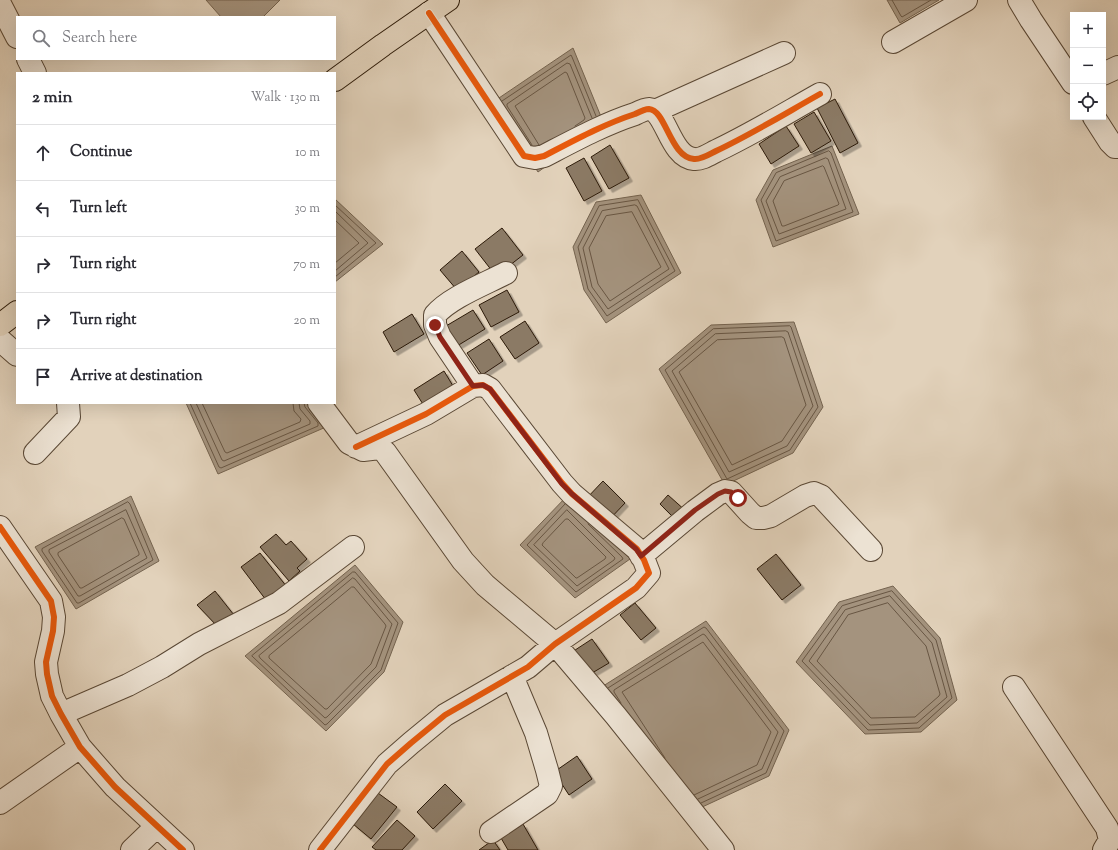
<!DOCTYPE html>
<meta charset="utf-8">
<style>
body{margin:0;font-family:"Sorts Mill Goudy",serif;background:#f2f2f3;color:#2b2b33}
.controls{position:absolute;right:12px;top:12px;display:grid;overflow:hidden;border-radius:0px;box-shadow:0 4px 16px #0002}
.controls button{width:36px;height:36px;display:grid;place-items:center;padding:0;border:0;border-bottom:1px solid #e1e1e2;background:#fff;color:#2b2b33;font:20px sans-serif}
.stop{position:absolute;width:12px;height:12px;margin:-9px;border:3px solid #8f2418;border-radius:50%;background:#fff}
.stop.end{background:#8f2418;border-color:#fff;box-shadow:0 1px 4px #0008}
.list{margin:0;padding:0;list-style:none}
h2{display:flex;justify-content:space-between;align-items:center;height:52px;margin:0;padding:0 16px;font-size:17px}
h2 small{font-size:13px;font-weight:400;color:#7c7c81}
.list li{display:grid;grid-template-columns:26px 1fr auto;gap:12px;align-items:center;box-sizing:border-box;height:56px;padding:0 16px;border-top:1px solid #e1e1e2}
.list b{display:block;font-size:15px;white-space:nowrap}
.list em{font-size:13px;font-style:normal;color:#7c7c81}
.icon{flex:none;width:22px;height:22px;fill:none;stroke:currentColor;stroke-width:2;stroke-linecap:round;stroke-linejoin:round}
.map{position:relative;flex:none;width:1118px;height:850px;overflow:hidden}
.search{position:absolute;background:#fff;box-shadow:0 4px 16px #0002;left:16px;top:16px;width:320px;height:44px;display:flex;align-items:center;gap:10px;box-sizing:border-box;padding:0 14px;border-radius:0px;color:#7c7c81;font-size:15px}
.panel{position:absolute;background:#fff;box-shadow:0 4px 16px #0002;left:16px;top:72px;width:320px;height:332px;border-radius:0px}
.map>svg:first-child{display:block}
</style>
<div class="map">
<svg width="1118" height="850" viewBox="0 0 1118 850">
<defs>
<filter id="shadow"><feDropShadow dx="3.5" dy="3.5" stdDeviation="0" flood-color="#0004"/></filter>
</defs>
<rect width="100%" height="100%" fill="#e2d2bb"/>
<filter id="stains"><feTurbulence type="fractalNoise" baseFrequency=".005" numOctaves="4"/><feColorMatrix values="0 0 0 0 .2 0 0 0 0 .09 0 0 0 0 .02 0 0 0 .5 -.17"/></filter>
<radialGradient id="worn" r=".72"><stop offset=".6" stop-color="#630" stop-opacity="0"/><stop offset="1" stop-color="#630" stop-opacity=".3"/></radialGradient>
<path fill="#a4937e" stroke="#74634f" d="M206,0H280L263,17H221Z
M887,0H939L900,23Z
M573,48L604,124L538,172L493,102Z
M832,146L859,214L773,247L756,200L773,170Z
M641,195L681,273L606,323L584,290L573,247L596,202Z
M335,199L383,244L335,282Z
M794,322L823,407L793,453L725,485L659,369L711,325Z
M186,403H307L326,427L218,474Z
M131,496L159,561L76,609L35,547Z
M567,496L630,559L575,598L520,545Z
M355,565L403,622L384,672L326,731L245,656Z
M893,586L940,638L957,700L921,732L865,734L796,662L839,602Z
M706,621L789,730L769,776L685,815L600,688Z"/>
<g fill="none" stroke-linecap="round" stroke-linejoin="round">
<path stroke="#685643" stroke-width="1" d="M892,0L901,16L902,17L931,0
M502,101L571,55L572,57L596,116
M532,145L507,106V104L567,63L570,64L592,118
M539,145L515,106L565,72L567,73L585,118L584,120L575,126
M829,151L831,153L853,212L776,241L761,200L776,173Z
M826,158L828,159L846,209L779,234L766,201L780,177Z
M823,166L824,167L839,204L838,205L784,226H782L773,201L784,181Z
M638,200L675,271L607,316L588,289L578,247L599,206Z
M335,205L376,243L335,277
M635,205L637,206L669,269L608,309L592,287L583,248L602,211Z
M335,211L368,243L335,271
M632,212L661,267L610,301L598,284L589,248L606,216Z
M335,220L359,243L335,263
M790,326L791,327L818,407L790,450L727,479L665,370L713,329Z
M786,331L788,332L813,406L787,446L729,472L672,371L715,334Z
M782,337L784,338L806,405L782,441L732,465L679,372L717,340Z
M190,403L219,467L221,468L318,426V423L305,407L304,403
M196,403L222,460L224,461L310,424V421L300,409L299,403
M202,403L225,452L227,453L300,422L301,419L294,411L293,403
M128,502L130,504L153,560L79,603H77L42,551V549Z
M565,504L527,545L576,592L623,559L622,557L588,524
M126,510L147,558L80,596H78L49,552V550Z
M567,510L615,558L614,560L577,586L534,545Z
M122,518L124,519L139,553V555L82,588H80L58,555V553Z
M566,519H568L606,557L605,559L577,578H576L542,545L543,543Z
M353,572H355L398,623L381,670L327,724L325,725L253,657L252,656Z
M353,578L355,579L392,624L376,667L327,717L325,718L260,658L259,656Z
M352,587H354L385,624L386,626L371,664L327,709H325L269,658V656Z
M892,591L936,640L952,698L919,728L868,730L802,661L842,606Z
M890,596L932,643L947,697L917,723L870,725L809,661L845,610Z
M888,603L926,646L940,694L939,696L915,717L871,718L817,661L848,615Z
M608,688L704,627L706,628L784,731L766,773L701,803
M621,703L614,692V690L703,634L705,635L778,732L762,769L698,799
M665,758L622,692L703,642L771,732L757,765L694,795"/>
</g>
<path fill="#8b7a65" stroke="#2c1a08" filter="url(#shadow)" d="M835,99L858,143L840,153L817,108Z
M814,112L831,141L811,153L794,124Z
M786,126L799,146L771,164L759,144Z
M610,145L629,178L609,189L591,157Z
M584,158L602,191L584,201L566,168Z
M502,228L523,255L496,276L475,249Z
M462,251L479,272L457,290L440,270Z
M507,290L519,312L491,327L479,305Z
M473,310L485,329L457,346L446,326Z
M412,314L424,334L394,352L383,332Z
M525,321L539,343L515,359L500,337Z
M489,339L503,361L482,375L467,353Z
M444,371L456,391L426,409L414,390Z
M603,481L625,503L608,521L585,500Z
M668,495L687,512L678,522L660,504Z
M276,534L286,545L291,541L307,559L297,568L300,571L289,581L260,547Z
M260,553L287,587L266,600L241,567Z
M776,554L801,585L782,600L757,569Z
M215,591L234,615L218,627L197,605Z
M635,603L656,628L641,640L620,615Z
M592,639L609,663L587,676L569,654Z
M577,756L592,779L569,795L554,772Z
M445,784L462,801L433,829L417,812Z
M378,793L397,807L371,839L353,824Z
M397,820L415,836L402,850H376L372,847Z
M523,824L538,850H508L501,838Z
M493,840L500,850H479Z"/>
<g fill="none" stroke-linecap="round" stroke-linejoin="round">
<g stroke="#5a4835" stroke-width="24">
<path id="minor" d="M1019,0L1031,20L1073,83
M0,4L17,37
M429,13L524,156L535,158L544,156C573,141 604,124 635,114C639,112 645,109 649,109C666,110 670,157 694,159C701,160 710,154 716,151C752,134 786,113 820,94
M893,42L966,0
M28,59L35,73
M1103,74L1118,67
M655,111L784,53
M1094,117L1110,142L1115,147H1118
M0,340L17,355
M473,386L440,337L435,325V315C449,298 485,284 506,273
M319,403L349,443L363,450L380,448L385,452L463,561L485,585L555,644L616,716L723,850
M35,453L69,417L68,403
M0,527L51,601L54,617L53,631L46,662L47,674L52,696L61,714L80,747L115,787L183,850
M641,556L695,511L718,494L725,491L731,492L750,513L756,518H763L771,516L805,496L814,493L821,496L871,550
M1014,687L1107,828L1110,840L1104,850
M61,714L128,685L162,667L199,644L279,603L353,547
M0,803L80,747
M491,832L547,794L551,786L547,770L536,733L512,676
M132,850L157,826
M320,850L387,764L411,743L445,715L528,667L555,644L636,588L649,573L644,560L637,549L572,494L562,483L490,389L483,385L473,386L426,414L356,447"/>
</g>
<g stroke="#2c1a08" stroke-width="24">
<path id="major" d="M335,80L383,45L448,0
M0,325L17,312"/>
</g>
<use href="#minor" stroke="#ece2d3" stroke-width="22"/>
<use href="#major" stroke="#e2d2bb" stroke-width="22"/>
<g stroke="#ece2d3" stroke-width="8">
<path id="cycleway" d="M429,13L524,156L535,158L544,156C573,141 604,124 635,114C639,112 645,109 649,109C666,110 670,157 694,159C701,160 710,154 716,151C752,134 786,113 820,94
M0,527L51,601L54,617L53,631L46,662L47,674L52,696L61,714L80,747L115,787L183,850
M320,850L387,764L411,743L445,715L528,667L555,644L636,588L649,573L644,560L637,549L572,494L562,483L490,389L483,385L473,386L426,414L356,447"/>
</g>
<use href="#cycleway" stroke="#e8590c" stroke-width="6"/>
</g>
<g fill="none" stroke-linecap="round" stroke-linejoin="round">
<path stroke="#8f2418" stroke-width="5" d="M435,325L440,337L473,386L483,385L490,389L562,484L572,494L636,549L641,556L695,510L718,494L725,491L731,492L738,498"/>
</g>
<rect width="100%" height="100%" filter="url(#stains)"/>
<rect width="100%" height="100%" fill="url(#worn)"/>
</svg>
<div class="controls">
<button>+</button>
<button>−</button>
<button><svg class="icon" aria-label="locate" viewBox="0 0 24 24"><circle cx="12" cy="12" r="6"/><path d="M12 2v4M12 18v4M2 12h4M18 12h4"/></svg></button>
</div>
<div class="stop" style="left:738px;top:498px"></div>
<div class="stop end" style="left:435px;top:325px"></div>
<div class="search"><svg class="icon" aria-label="search" viewBox="0 0 24 24"><circle cx="10" cy="10" r="6"/><path d="M15 15l6 6"/></svg>Search here</div>
<section class="panel">
<h2>2 min<small>Walk · 130 m</small></h2>
<ul class="list">
<li><svg class="icon" aria-label="ahead" viewBox="0 0 24 24"><path d="M12 20V5M6 11l6-6 6 6"/></svg><div><b>Continue</b></div><em>10 m</em></li>
<li><svg class="icon" aria-label="left" viewBox="0 0 24 24"><path d="M17 20v-9H6M10 6l-5 5 5 5"/></svg><div><b>Turn left</b></div><em>30 m</em></li>
<li><svg class="icon" aria-label="right" viewBox="0 0 24 24"><path d="M7 20v-9h11M14 6l5 5-5 5"/></svg><div><b>Turn right</b></div><em>70 m</em></li>
<li><svg class="icon" aria-label="right" viewBox="0 0 24 24"><path d="M7 20v-9h11M14 6l5 5-5 5"/></svg><div><b>Turn right</b></div><em>20 m</em></li>
<li><svg class="icon" aria-label="arrive" viewBox="0 0 24 24"><path d="M6 21V4h12l-3 4 3 4H6"/></svg><div><b>Arrive at destination</b></div></li>
</ul>
</section>
</div>
